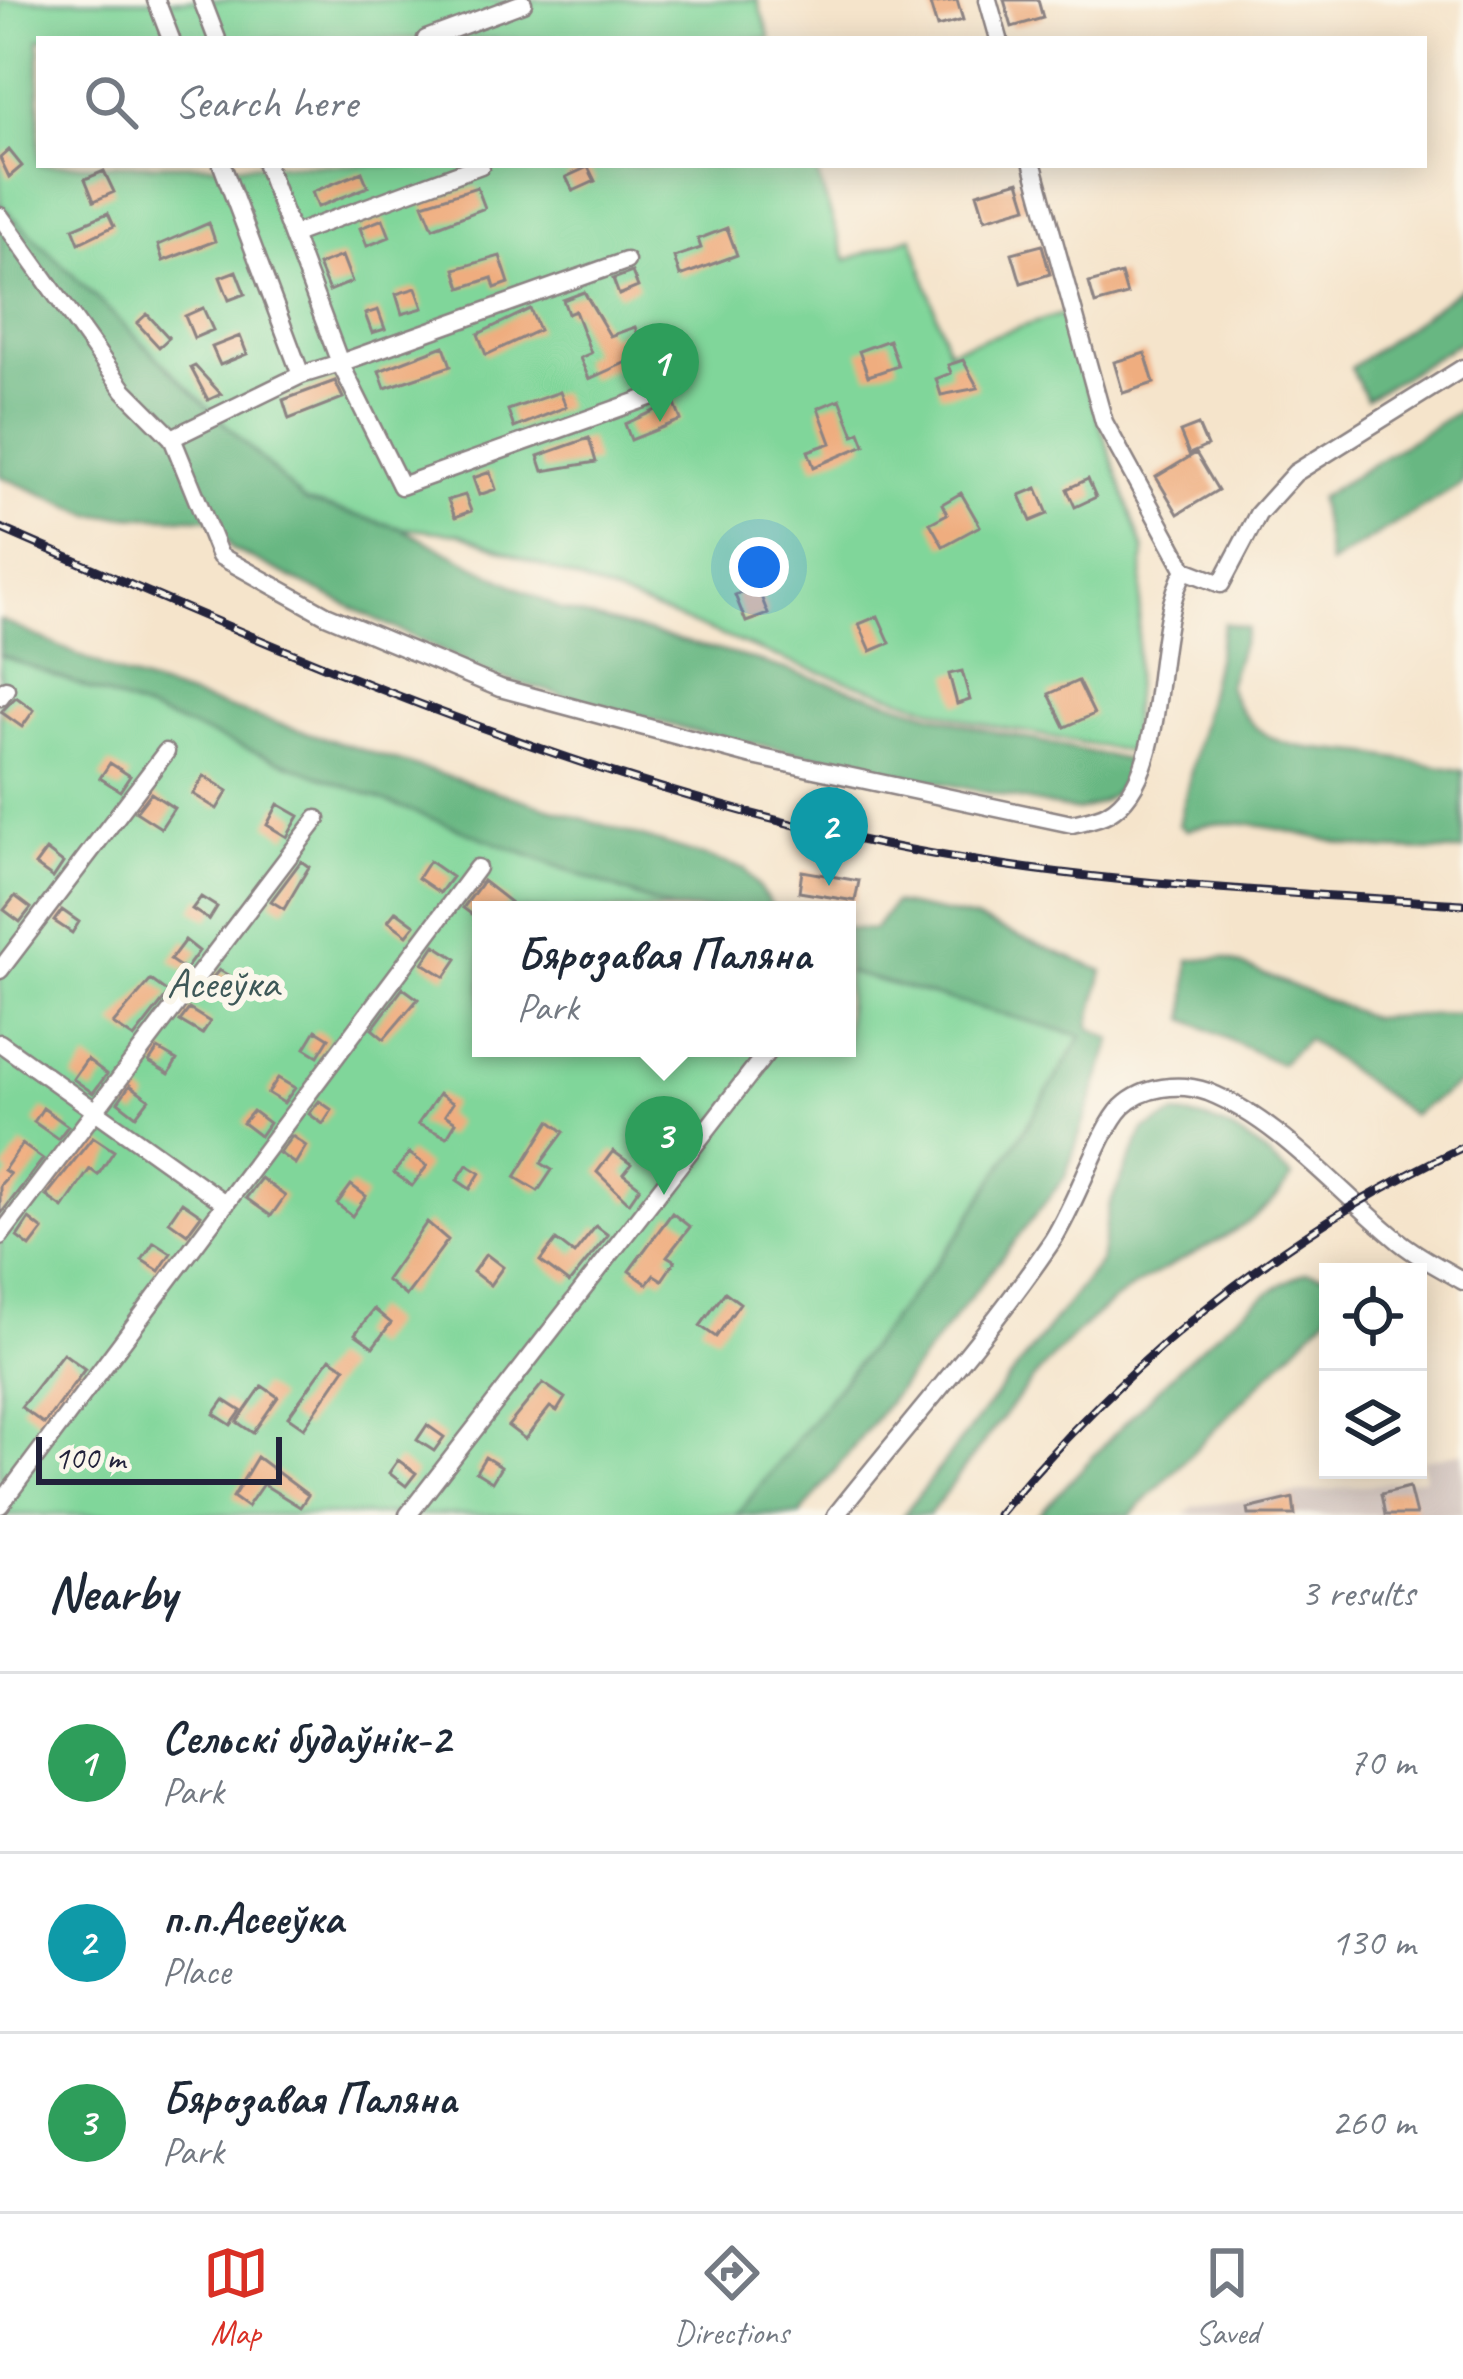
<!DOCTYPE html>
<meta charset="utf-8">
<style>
body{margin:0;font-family:Caveat,sans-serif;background:#f6f6f7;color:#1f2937}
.controls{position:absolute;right:36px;bottom:36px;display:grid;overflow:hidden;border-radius:0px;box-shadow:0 6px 30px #0003}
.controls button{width:108px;height:108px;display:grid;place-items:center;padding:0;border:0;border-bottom:3px solid #e0e1e3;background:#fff;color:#1f2937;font:60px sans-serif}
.scale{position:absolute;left:36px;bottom:30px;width:246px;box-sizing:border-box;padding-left:12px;border:6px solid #22223b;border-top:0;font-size:33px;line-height:42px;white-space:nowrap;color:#22223b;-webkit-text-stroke:9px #fbf7ec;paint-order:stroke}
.you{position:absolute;left:759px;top:567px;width:42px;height:42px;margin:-30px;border:9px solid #fff;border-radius:50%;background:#1a73e8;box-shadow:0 0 0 18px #1a73e833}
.badge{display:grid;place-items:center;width:78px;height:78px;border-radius:50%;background:#d93025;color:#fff;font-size:39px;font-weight:700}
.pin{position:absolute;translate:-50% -99px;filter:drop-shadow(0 3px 6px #0008)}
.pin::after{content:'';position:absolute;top:63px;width:42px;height:36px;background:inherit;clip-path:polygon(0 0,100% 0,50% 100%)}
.popup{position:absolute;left:472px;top:901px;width:384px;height:156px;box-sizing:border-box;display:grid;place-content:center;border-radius:0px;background:#fff;filter:drop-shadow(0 3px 9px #0005);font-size:39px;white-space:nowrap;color:#747a83}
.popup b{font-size:45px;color:#1f2937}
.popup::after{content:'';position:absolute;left:50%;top:100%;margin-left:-24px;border:24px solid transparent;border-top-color:#fff}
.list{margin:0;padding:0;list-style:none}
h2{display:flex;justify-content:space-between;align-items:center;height:156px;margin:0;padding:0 48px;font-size:51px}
h2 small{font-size:39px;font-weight:400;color:#747a83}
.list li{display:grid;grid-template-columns:78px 1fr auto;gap:36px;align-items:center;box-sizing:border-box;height:180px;padding:0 48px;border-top:3px solid #e0e1e3}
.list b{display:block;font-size:45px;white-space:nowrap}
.list p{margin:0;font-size:39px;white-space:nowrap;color:#747a83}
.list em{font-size:39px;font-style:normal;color:#747a83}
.icon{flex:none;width:66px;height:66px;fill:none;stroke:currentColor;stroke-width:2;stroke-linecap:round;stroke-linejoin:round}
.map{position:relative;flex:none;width:1463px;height:1515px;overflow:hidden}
.search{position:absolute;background:#fff;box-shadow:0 6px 30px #0003;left:36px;right:36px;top:36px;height:132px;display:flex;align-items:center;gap:30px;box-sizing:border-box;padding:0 42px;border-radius:0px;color:#747a83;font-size:45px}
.sheet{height:696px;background:#fff}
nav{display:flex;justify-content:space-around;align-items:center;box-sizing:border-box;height:168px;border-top:3px solid #e0e1e3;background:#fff;font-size:33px;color:#747a83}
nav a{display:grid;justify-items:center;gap:6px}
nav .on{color:#d93025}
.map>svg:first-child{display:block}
</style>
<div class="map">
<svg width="1463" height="1515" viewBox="0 0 1463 1515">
<rect width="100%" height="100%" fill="#fbf7ec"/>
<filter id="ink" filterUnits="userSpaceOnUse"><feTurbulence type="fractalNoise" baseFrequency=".00833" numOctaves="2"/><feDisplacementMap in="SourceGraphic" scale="24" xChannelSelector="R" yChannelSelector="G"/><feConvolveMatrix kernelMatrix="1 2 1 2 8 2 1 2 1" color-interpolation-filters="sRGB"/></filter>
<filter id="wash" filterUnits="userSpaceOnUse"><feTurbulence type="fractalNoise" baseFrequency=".004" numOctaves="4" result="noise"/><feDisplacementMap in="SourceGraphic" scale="48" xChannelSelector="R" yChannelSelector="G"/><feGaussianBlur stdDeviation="2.7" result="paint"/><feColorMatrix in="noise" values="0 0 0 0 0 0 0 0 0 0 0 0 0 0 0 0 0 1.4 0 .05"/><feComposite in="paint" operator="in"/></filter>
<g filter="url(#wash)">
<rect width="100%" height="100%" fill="#f5e4cb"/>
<path fill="#cfc0ba" d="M1463,1452V1515H1184L1194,1506L1425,1478L1422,1460Z"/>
<path fill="#80d69a" stroke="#517c6a" stroke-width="3" d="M0,0H757L770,39H39V165H814L846,260L912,237L948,350L1062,314L1144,551L1130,752L976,723L795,664L460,534L400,528L303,501L0,204Z
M0,655L673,910H481V1048H847V972L1083,1035L961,1232L737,1515H0Z"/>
<path fill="#68b782" stroke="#456c5e" stroke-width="3" d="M0,204L304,501L400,528L562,610L755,660L977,728L1132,761C1121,792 1109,803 1077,811L692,731L493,676L232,549L215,519L91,515L0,476Z
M1463,287V340L1366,399L1351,368Z
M1463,408V483L1329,564L1319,498Z
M0,620L125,676L745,869L775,910H673L0,655Z
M1224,623L1247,628L1228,686C1255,756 1308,746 1369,754C1401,759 1432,765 1463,771V851C1429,850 1394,852 1361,847C1307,839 1239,810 1187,830L1179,825Z
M894,903L975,919L1103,971L1089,1027L1112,1040L1065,1177L800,1515H737L961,1232L1082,1036L847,972V928L874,930Z
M1224,958L1371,1018L1463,1013V1081L1412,1115L1307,1039L1280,1064L1186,1019L1189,960Z
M1174,1115C1227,1117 1253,1143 1292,1177C1252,1241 1164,1258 1107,1306C1036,1364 984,1443 929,1515H903L1100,1262L1109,1206L1144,1130Z
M1306,1272L1328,1275V1314L1131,1515H1038C1106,1446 1221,1308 1306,1272Z"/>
<g id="blocks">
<path fill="#efad7f" d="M957,0L963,20L937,27L930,4Z
M1004,0H1038L1043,18L1012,27Z
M9,150L22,166L9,177L0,158Z
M588,167L595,181L573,191L566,177Z
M104,171L114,192L94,201L85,179Z
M362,172L368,187L318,207L312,192Z
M1019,181L1027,207L985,219L977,193Z
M477,187L485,208L433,228L423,204Z
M108,213L114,226L79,243L73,228Z
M383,219L390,237L367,246L360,228Z
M209,223L215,241L163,261L158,245Z
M727,228L737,255L680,276L674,257L701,248L698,239Z
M1042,245L1050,274L1021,283L1012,253Z
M342,256L352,282L329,291L318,265Z
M500,256L509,283L495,288L492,278L461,288L455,269Z
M236,271L245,294L229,300L220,277Z
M632,272L638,287L619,295L613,279Z
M1121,274L1127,295L1095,304L1089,283Z
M416,288L423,308L402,314L396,294Z
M584,292L610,336L635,327L646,357L658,353L667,377L639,387L629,361L589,379L580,358L591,353L575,311L568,314L563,300Z
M203,308L213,330L194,338L185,316Z
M530,309L539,330L486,355L478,334Z
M378,310L385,329L372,333L365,314Z
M147,314L169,338L159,347L137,323Z
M240,336L247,354L220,365L212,347Z
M889,340L898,366L868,376L859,351Z
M444,346L451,366L385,388L379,371Z
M1145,353L1154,383L1123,393L1114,362Z
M963,360L978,388L941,395L936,379L951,373L948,365Z
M195,366L221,394L208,400L191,368Z
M335,381L343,398L289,419L283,400Z
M560,392L566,407L514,428L508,410Z
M840,399L854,435L860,432L865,445L814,467L808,451L831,443L818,408Z
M674,402L681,420L631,440L625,424Z
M1198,425L1207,446L1189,454L1180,432Z
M589,438L596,462L543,471L538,456Z
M1196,453L1218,490L1178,514L1156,477Z
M490,472L496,489L479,495L473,478Z
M1088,479L1096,497L1075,507L1067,489Z
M1037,488L1048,514L1031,521L1020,495Z
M961,493L980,526L943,546L930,523L947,514L942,504Z
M465,495L471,511L455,517L448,500Z
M757,586L768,614L746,622L735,595Z
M878,616L890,643L871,651L859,624Z
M962,671L970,700L957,704L949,674Z
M1078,681L1094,714L1065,727L1049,694Z
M16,697L34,710L22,727L1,712Z
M110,763L130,776L120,791L100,778Z
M204,776L228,791L217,809L193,794Z
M151,793L174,808L161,828L136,812Z
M278,804L299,816L287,837L267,825Z
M46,850L63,863L53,878L35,865Z
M301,861L309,867L284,909L271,901Z
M429,861L452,877L440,893L418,878Z
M802,871L859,881L855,901L799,892Z
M483,881L510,902L504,910H481V921L463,908Z
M15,896L31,908L20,922L4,910Z
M201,897L217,907L209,920L192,909Z
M62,910L79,922L72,933L54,921Z
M396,911L415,925L407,935L388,921Z
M185,940L199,951L185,970L170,960Z
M435,945L457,959L445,977L423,963Z
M219,970L233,978L222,996L206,986Z
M151,980L169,993L134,1038L113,1024Z
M403,988L418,999L384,1039L372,1029Z
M189,1009L210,1022L202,1034L180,1021Z
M316,1030L329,1038L318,1056L305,1048Z
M158,1049L177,1060L169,1074L149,1062Z
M87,1059L107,1074L93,1093L73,1079Z
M278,1078L295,1088L284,1103L268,1093Z
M130,1085L149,1099L136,1116L118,1102Z
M439,1094L453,1103L445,1115L456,1122L447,1137L418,1124Z
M319,1101L332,1110L323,1124L309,1114Z
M43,1108L68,1126L58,1139L34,1122Z
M253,1111L269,1123L260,1136L243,1123Z
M550,1121L564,1132L541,1163L552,1170L538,1191L515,1177Z
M292,1136L306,1146L295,1164L279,1153Z
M93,1137L114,1151L98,1175L90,1169L63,1208L46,1196Z
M22,1144L43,1159L0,1215V1185L10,1174L4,1170Z
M613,1151L631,1164L623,1174L640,1187L629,1203L597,1172Z
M409,1153L427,1166L412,1186L394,1173Z
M467,1165L480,1173L470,1189L457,1180Z
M261,1178L285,1196L271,1216L246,1198Z
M351,1185L366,1196L352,1216L337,1204Z
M182,1202L201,1215L187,1234L169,1221Z
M672,1213L690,1227L667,1256L675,1261L662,1280L654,1275L647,1284L629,1271Z
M29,1219L43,1230L30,1247L17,1237Z
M427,1222L448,1240L406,1296L386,1280Z
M596,1226L608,1235L569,1283L540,1261L556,1240L574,1254Z
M154,1242L171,1253L159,1271L142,1260Z
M486,1254L503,1267L490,1285L473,1272Z
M725,1292L740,1303L716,1337L700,1326Z
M374,1309L391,1323L373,1347L355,1334Z
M63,1353L85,1369L44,1424L21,1407Z
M330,1358L345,1368L304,1428L288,1417Z
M543,1383L565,1398L557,1411L550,1407L525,1439L508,1426Z
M262,1386L278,1397L253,1433L237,1422Z
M224,1400L241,1411L231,1425L214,1414Z
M427,1425L444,1437L434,1451L417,1440Z
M257,1457L308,1495L300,1507L263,1484L247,1507L233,1497Z
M485,1457L501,1467L492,1482L476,1472Z
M398,1460L416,1473L406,1486L389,1473Z
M1409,1487L1416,1515H1385L1381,1494Z
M1293,1498L1295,1515H1249L1248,1509Z"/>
</g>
</g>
<g filter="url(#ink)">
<use href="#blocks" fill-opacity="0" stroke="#8c8383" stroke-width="3"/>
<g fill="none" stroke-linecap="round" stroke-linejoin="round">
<g stroke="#8c8383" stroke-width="21">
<path id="minor" d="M156,0L171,39
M202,0L217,39
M988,0L999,39
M426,39L523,3
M222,165L301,375
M1033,165L1104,422L1185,570
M0,216L124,390L172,438L301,375L340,363L266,165
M294,234L481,165
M626,261L340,363L401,486L672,389
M172,438L220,556L326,615L500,688L753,756L1072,824C1083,821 1098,819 1108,813C1173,776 1148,633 1185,570L1221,584L1258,514L1295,473L1463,368
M0,697L6,689
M0,970L166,752
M0,1043L226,1204
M0,1236L317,819
M0,1505L477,868
M408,1515L770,1048
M836,1515C907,1425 986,1338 1050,1244C1074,1210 1100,1129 1122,1107C1144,1086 1180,1082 1208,1092C1279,1120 1336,1189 1394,1237C1414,1255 1440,1267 1463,1281"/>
</g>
<use href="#minor" stroke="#fff" stroke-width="16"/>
<g stroke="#22223b" stroke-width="9">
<path id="rail" d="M0,528C275,647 548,770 842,836C1046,882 1255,891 1463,904
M998,1515C1127,1360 1280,1233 1463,1147"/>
</g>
<use href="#rail" stroke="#fbf7ec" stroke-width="4.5" stroke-dasharray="14" stroke-linecap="butt"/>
</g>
</g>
<g text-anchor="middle" stroke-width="12" stroke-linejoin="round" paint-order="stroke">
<g font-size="42" fill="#3e5858" stroke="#fbf7ec">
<text x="223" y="997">Асееўка</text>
</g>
</g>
</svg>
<div class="controls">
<button><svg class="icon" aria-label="locate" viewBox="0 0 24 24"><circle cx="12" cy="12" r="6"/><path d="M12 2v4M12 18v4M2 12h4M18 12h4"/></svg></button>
<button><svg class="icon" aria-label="layers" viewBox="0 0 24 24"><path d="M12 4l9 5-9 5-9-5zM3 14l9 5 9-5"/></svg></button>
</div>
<div class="scale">100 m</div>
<div class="you"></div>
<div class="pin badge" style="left:660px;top:422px;background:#2e9e5b">1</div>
<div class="pin badge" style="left:829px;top:886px;background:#0f9aa8">2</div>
<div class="pin badge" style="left:664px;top:1195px;background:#2e9e5b">3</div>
<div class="popup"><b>Бярозавая Паляна</b>Park</div>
<div class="search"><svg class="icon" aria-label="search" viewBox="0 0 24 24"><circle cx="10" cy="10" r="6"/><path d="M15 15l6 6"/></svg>Search here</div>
</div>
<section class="sheet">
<h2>Nearby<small>3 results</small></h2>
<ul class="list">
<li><span class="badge" style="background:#2e9e5b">1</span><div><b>Сельскі будаўнік-2</b><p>Park</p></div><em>70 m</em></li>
<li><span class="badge" style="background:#0f9aa8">2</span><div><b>п.п.Асееўка</b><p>Place</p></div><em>130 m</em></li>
<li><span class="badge" style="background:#2e9e5b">3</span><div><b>Бярозавая Паляна</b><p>Park</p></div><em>260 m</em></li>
</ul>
</section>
<nav>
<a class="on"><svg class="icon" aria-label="map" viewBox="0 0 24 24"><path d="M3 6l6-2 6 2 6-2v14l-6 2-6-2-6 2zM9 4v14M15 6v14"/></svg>Map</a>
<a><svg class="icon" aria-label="directions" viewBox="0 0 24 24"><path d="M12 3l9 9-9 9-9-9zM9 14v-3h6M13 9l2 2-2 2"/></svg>Directions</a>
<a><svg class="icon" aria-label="saved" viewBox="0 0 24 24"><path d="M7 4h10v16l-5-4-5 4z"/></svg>Saved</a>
</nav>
